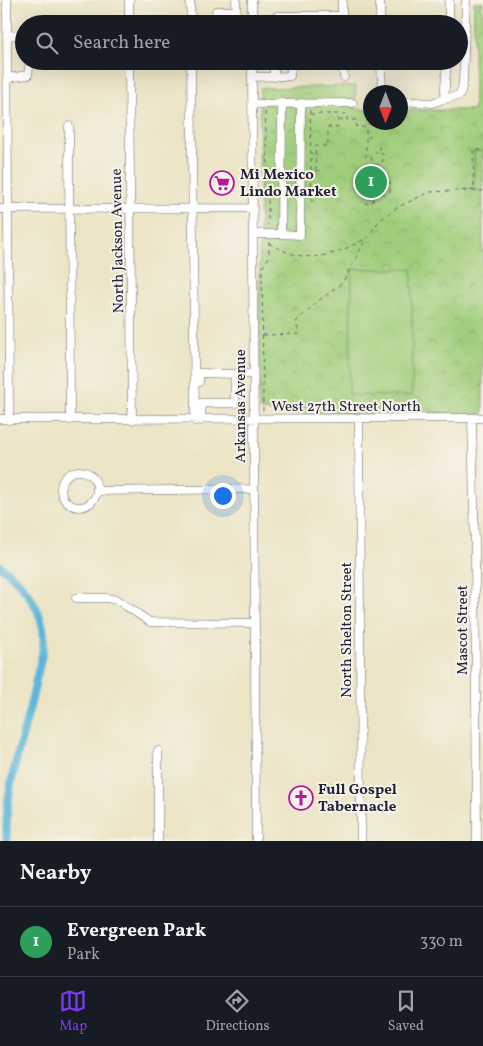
<!DOCTYPE html>
<style>
body{margin:0;font-family:Vollkorn,serif;background:#20242c;color:#f1f3f6}
.compass{position:absolute;left:363px;top:85px;width:45px;height:45px;border-radius:50%;background:#171b24;box-shadow:0 5px 20px #0002;rotate:180deg}
.you{position:absolute;left:222px;top:495px;width:18px;height:18px;margin:-12px;border:4px solid #fff;border-radius:50%;background:#1a73e8;box-shadow:0 0 0 8px #1a73e833}
.badge{display:grid;place-items:center;width:32px;height:32px;border-radius:50%;background:#7c3aed;color:#fff;font-size:16px;font-weight:700}
.pin{position:absolute;translate:-50% -50%;border:2px solid #fff;box-shadow:0 1px 5px #0006}
.list{margin:0;padding:0;list-style:none}
h2{display:flex;justify-content:space-between;align-items:center;height:65px;margin:0;padding:0 20px;font-size:21px}
h2 small{font-size:16px;font-weight:400;color:#9ea1a6}
.list li{display:grid;grid-template-columns:32px 1fr auto;gap:15px;align-items:center;box-sizing:border-box;height:70px;padding:0 20px;border-top:1px solid #363941}
.list b{display:block;font-size:19px;white-space:nowrap}
.list p{margin:0;font-size:16px;white-space:nowrap;color:#9ea1a6}
.list em{font-size:16px;font-style:normal;color:#9ea1a6}
.icon{flex:none;width:28px;height:28px;fill:none;stroke:currentColor;stroke-width:2;stroke-linecap:round;stroke-linejoin:round}
.map{position:relative;flex:none;width:483px;height:841px;overflow:hidden}
.search{position:absolute;background:#171b24;box-shadow:0 5px 20px #0002;left:15px;right:15px;top:15px;height:55px;display:flex;align-items:center;gap:12px;box-sizing:border-box;padding:0 18px;border-radius:28px;color:#9ea1a6;font-size:19px}
.sheet{height:135px;background:#171b24}
nav{display:flex;justify-content:space-around;align-items:center;box-sizing:border-box;height:70px;border-top:1px solid #363941;background:#171b24;font-size:14px;color:#9ea1a6}
nav a{display:grid;justify-items:center;gap:2px}
nav .on{color:#7c3aed}
.map>svg:first-child{display:block}
</style>
<div class="map">
<svg width="483" height="841" viewBox="0 0 483 841">
<defs>
<pattern id="park-crowns" width="20" height="18" patternUnits="userSpaceOnUse" patternTransform="scale(1.25)"><rect width="20" height="18" fill="#a1ce7c"/><path d="M2 6a3 3 0 1 1 6 0M12 15a3 3 0 1 1 6 0" fill="none" stroke="#8ab16c"/></pattern>
</defs>
<rect width="100%" height="100%" fill="#f7f3e8"/>
<filter id="ink" filterUnits="userSpaceOnUse"><feTurbulence type="fractalNoise" baseFrequency=".02" numOctaves="2"/><feDisplacementMap in="SourceGraphic" scale="10" xChannelSelector="R" yChannelSelector="G"/><feConvolveMatrix kernelMatrix="1 2 1 2 8 2 1 2 1" color-interpolation-filters="sRGB"/></filter>
<filter id="wash" filterUnits="userSpaceOnUse"><feTurbulence type="fractalNoise" baseFrequency=".0096" numOctaves="4" result="noise"/><feDisplacementMap in="SourceGraphic" scale="20" xChannelSelector="R" yChannelSelector="G"/><feGaussianBlur stdDeviation="1.12" result="paint"/><feColorMatrix in="noise" values="0 0 0 0 0 0 0 0 0 0 0 0 0 0 0 0 0 1.4 0 .05"/><feComposite in="paint" operator="in"/></filter>
<g filter="url(#wash)">
<rect width="100%" height="100%" fill="#ebe4c5"/>
<path fill="url(#park-crowns)" stroke="#62785c" d="M474,2H483V414H326L261,411L259,407L260,88L356,86L355,109L370,110V122H400L401,110H474Z"/>
<path fill="#a1ce7c" stroke="#62785c" d="M474,151H483V190H474Z
M352,269H412V396L349,395Z"/>
<g fill="none" stroke-linecap="round" stroke-linejoin="round">
<path stroke="#5cb6d9" stroke-width="8" d="M0,566C20,580 38,603 43,628C46,645 40,663 36,680C26,733 3,786 7,841"/>
</g>
</g>
<g filter="url(#ink)">
<g fill="none" stroke-linecap="round" stroke-linejoin="round">
<g stroke="#68666b" stroke-width="9">
<path id="minor" d="M7,0L9,420
M129,0V24
M190,0L191,24
M236,0L237,24
M252,0V24
M380,0V24
M216,11H236
M380,23H449
M274,24L275,18L277,16H342
M342,24V0
M449,24V0
M7,35L24,36
M129,61L132,420
M191,61L195,421
M252,61L256,841
M274,61V77
M343,61L344,77
M381,61L382,92
M252,77L290,76L292,61
M7,78L28,75L30,61
M444,99L460,95L463,83L466,0
M400,101L432,103L444,99L447,61
M252,104L353,103
M69,126L70,420
M0,209L253,208
M253,234H281L282,103
M281,234L300,235L301,103
M199,382V373L235,374
M0,419L483,418
M359,419L361,841
M472,419L475,547L477,841
M201,421V403H235V374H253
M61 489a18 18 0 1 1 36 0a18 18 0 1 1-36 0Z
M97,491L254,489
M76,598H106L117,600L150,622L254,623
M158,751V841"/>
</g>
<path stroke="#68666b" stroke-width="1" stroke-dasharray="4 4" stroke-linecap="butt" d="M310,110L312,204
M265,112L268,167V225
M310,114H347V120H356V127H366V204L371,203L379,192L384,194L390,192V182L380,181L377,186L379,192
M339,120H347
M367,137H372
M379,146V150
M378,165L374,164L371,157L377,151L383,154V161L378,165L383,179
M308,171H322
M316,171L315,146H328V127H338V114
M367,181L376,185
M464,191H483
M269,243C304,265 330,258 365,239
M263,335L299,334L296,322L317,302L343,282L366,239L379,221L396,208L430,192L474,190L473,150H483
M263,411L262,268L269,257V242"/>
<use href="#minor" stroke="#fff" stroke-width="8"/>
</g>
</g>
<defs>
<g id="supermarket-ring" transform="scale(1.25)"><circle r="9.5" fill="#f7f3e8" stroke="#b5179e" stroke-width="1.5"/><path d="M-6-5.5h2.5l.6 2H6L4.5 2H-2.5L-4.4-4H-6ZM-1.5 3.2a1.3 1.3 0 1 0 .1 0ZM3 3.2a1.3 1.3 0 1 0 .1 0Z" fill="#b5179e"/></g>
<g id="church-ring" transform="scale(1.25)"><circle r="9.5" fill="#f7f3e8" stroke="#b5179e" stroke-width="1.5"/><path d="M-1.2-6h2.4v3.5h3.3v2.4h-3.3V6h-2.4V-.1h-3.3v-2.4h3.3Z" fill="#b5179e"/></g>
</defs>
<g fill-rule="evenodd">
<use href="#supermarket-ring" x="222" y="183"/>
<use href="#church-ring" x="301" y="798"/>
</g>
<g text-anchor="middle" stroke-width="4" stroke-linejoin="round" paint-order="stroke">
<g font-size="15" font-weight="bold" fill="#22223b" stroke="#f7f3e8" text-anchor="start">
<text x="240" y="179">Mi Mexico<tspan x="240" dy="17">Lindo Market</tspan></text>
<text x="318" y="794">Full Gospel<tspan x="318" dy="17">Tabernacle</tspan></text>
</g>
<g font-size="15" fill="#22223b" stroke="#f7f3e8">
<text transform="translate(117 241) rotate(-91)" y="5">North Jackson Avenue</text>
<text transform="translate(240 406) rotate(-90)" y="5">Arkansas Avenue</text>
<text x="346" y="411">West 27th Street North</text>
<text transform="translate(346 630) rotate(-90)" y="5">North Shelton Street</text>
<text transform="translate(462 630) rotate(-90)" y="5">Mascot Street</text>
</g>
</g>
</svg>
<svg class="compass" viewBox="-18 -18 36 36"><path d="M0-13l5 13h-10z" fill="#e53935"/><path d="M0 13l5-13h-10z" fill="#9ea1a6"/></svg>
<div class="you"></div>
<div class="pin badge" style="left:371px;top:182px;background:#2e9e5b">1</div>
<div class="search"><svg class="icon" aria-label="search" viewBox="0 0 24 24"><circle cx="10" cy="10" r="6"/><path d="M15 15l6 6"/></svg>Search here</div>
</div>
<section class="sheet">
<h2>Nearby<small></small></h2>
<ul class="list">
<li><span class="badge" style="background:#2e9e5b">1</span><div><b>Evergreen Park</b><p>Park</p></div><em>330 m</em></li>
</ul>
</section>
<nav>
<a class="on"><svg class="icon" aria-label="map" viewBox="0 0 24 24"><path d="M3 6l6-2 6 2 6-2v14l-6 2-6-2-6 2zM9 4v14M15 6v14"/></svg>Map</a>
<a><svg class="icon" aria-label="directions" viewBox="0 0 24 24"><path d="M12 3l9 9-9 9-9-9zM9 14v-3h6M13 9l2 2-2 2"/></svg>Directions</a>
<a><svg class="icon" aria-label="saved" viewBox="0 0 24 24"><path d="M7 4h10v16l-5-4-5 4z"/></svg>Saved</a>
</nav>
